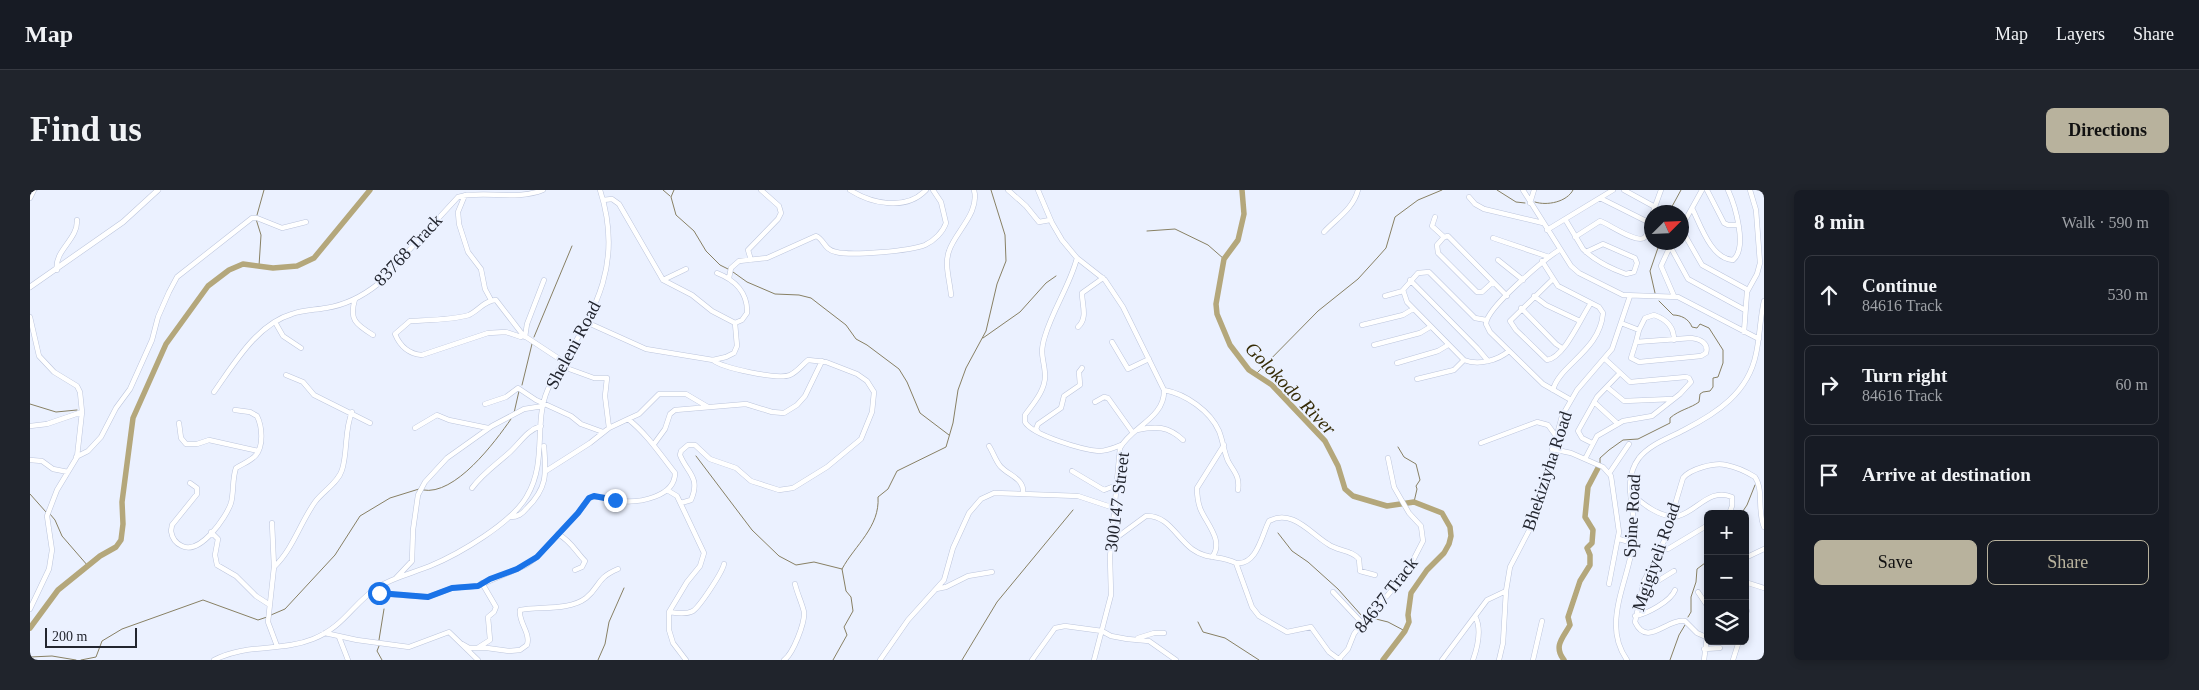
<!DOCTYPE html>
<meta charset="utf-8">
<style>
body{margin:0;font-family:Georgia,serif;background:#20242c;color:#f1f3f6}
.controls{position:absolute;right:15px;bottom:15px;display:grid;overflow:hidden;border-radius:8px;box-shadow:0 2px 8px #0003}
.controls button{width:45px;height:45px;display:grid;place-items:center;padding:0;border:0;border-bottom:1px solid #363941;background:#171b24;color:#f1f3f6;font:25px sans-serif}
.compass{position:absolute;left:1614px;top:15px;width:45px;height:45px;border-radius:50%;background:#171b24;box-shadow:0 2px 8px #0003;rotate:66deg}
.scale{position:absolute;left:15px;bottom:12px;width:92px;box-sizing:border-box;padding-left:5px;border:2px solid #23262f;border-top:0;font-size:14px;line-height:18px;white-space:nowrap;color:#23262f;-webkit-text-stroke:4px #ebf1ff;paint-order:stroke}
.stop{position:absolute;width:15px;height:15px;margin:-11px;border:4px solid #1a73e8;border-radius:50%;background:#fff}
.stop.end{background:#1a73e8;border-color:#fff;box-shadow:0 1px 5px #0008}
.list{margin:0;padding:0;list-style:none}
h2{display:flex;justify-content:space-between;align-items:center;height:65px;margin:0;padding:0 20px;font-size:21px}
h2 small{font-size:16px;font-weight:400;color:#9ea1a6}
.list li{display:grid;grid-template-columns:32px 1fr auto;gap:15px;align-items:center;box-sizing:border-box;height:80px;margin:0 10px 10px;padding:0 10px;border:1px solid #363941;border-radius:8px}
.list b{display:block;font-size:19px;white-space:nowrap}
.list p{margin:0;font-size:16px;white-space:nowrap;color:#9ea1a6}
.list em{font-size:16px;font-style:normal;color:#9ea1a6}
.actions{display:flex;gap:10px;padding:15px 20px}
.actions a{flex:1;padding:11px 0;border:1px solid #b8b29d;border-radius:8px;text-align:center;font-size:18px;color:#b8b29d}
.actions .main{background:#b8b29d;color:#111}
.icon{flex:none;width:28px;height:28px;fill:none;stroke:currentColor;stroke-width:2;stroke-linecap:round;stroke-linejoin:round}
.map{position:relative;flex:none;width:1734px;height:470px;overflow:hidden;border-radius:8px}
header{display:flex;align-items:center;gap:30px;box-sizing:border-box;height:70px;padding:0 25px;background:#171b24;border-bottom:1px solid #363941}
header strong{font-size:24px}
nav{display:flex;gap:28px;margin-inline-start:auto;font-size:18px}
.intro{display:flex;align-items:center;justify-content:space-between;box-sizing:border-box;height:120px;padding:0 30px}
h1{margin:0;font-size:35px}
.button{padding:12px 22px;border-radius:8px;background:#b8b29d;color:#111;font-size:18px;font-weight:700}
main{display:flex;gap:30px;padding:0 30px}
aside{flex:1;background:#171b24;border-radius:8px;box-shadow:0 2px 8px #0003}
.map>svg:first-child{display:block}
</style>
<header>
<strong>Map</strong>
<nav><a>Map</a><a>Layers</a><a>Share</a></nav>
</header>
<div class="intro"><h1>Find us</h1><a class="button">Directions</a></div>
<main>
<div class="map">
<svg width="1734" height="470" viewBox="0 0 1734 470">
<rect width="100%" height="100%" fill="#ebf1ff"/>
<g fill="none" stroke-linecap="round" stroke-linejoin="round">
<path stroke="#888064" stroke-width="1" d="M633,0L640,6
M644,0L641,7L646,25L664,41L676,61L690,75L700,80
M1467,0L1486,12L1495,13
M1505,12C1517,16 1537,12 1543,0
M1639,22L1651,0
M227,25L234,0
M226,29L231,45L229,76
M1117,41L1145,39L1178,55L1194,69
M703,82L717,92L745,104L769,105L781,108L790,115L816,135L826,149L837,155L869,179L877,192L890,223L919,245
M1625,103L1620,81L1630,52
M504,147L542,56
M953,148L990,122L1016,93L1026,86
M1226,184L1288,121L1328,89L1348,67L1356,58L1365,27L1388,10L1412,0
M492,195L502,154
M0,214L26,222L47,220
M484,223L489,201
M1368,257L1374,267L1386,274L1390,290L1386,296L1387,299L1384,312
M666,266L722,340L749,366L766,375L784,372L812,379
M1570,273V268L1579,260L1593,250L1608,249L1640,233V228C1649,220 1661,218 1669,212L1670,204L1673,202L1680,201L1683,197V188L1688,187L1693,173V160L1679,138L1670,134L1667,138L1662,137C1659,129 1651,125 1643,125L1629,111
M393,300C425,306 465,252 481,229
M0,304L16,322
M20,324L25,330L32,346L58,376
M1711,324L1717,315L1725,295
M1248,343L1262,361L1278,372L1308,399L1332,426H1335
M241,425L255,419L305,365L330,326L360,308L389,299
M1338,427L1358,432L1375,441
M1658,427L1661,422V407L1666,392L1667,379L1675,373L1678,366
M1168,432L1173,442L1195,448L1229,470
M349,450L354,419
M349,456L347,461L352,470
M0,467L22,466L46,470
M51,470L66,467L72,451L92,439L173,410L228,430L237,427
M568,470L575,454L579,432L594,398
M803,470L817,445L814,437L823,421L821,407L816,401L812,379C825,355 850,337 848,307L858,299L867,281L916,257L923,233L928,200L936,178L956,141L967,94L976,71L975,45L961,0
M932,470L967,412L1043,320
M1640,470L1649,445L1655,435"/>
<path stroke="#b4a77b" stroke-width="5.5" d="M1212,0L1214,24L1208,50L1194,69L1186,114L1187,124L1200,155L1219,180L1242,195L1295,251L1308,276L1315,299L1323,306L1357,316L1384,312L1412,323L1420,337L1421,346L1419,354L1414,363L1397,380L1381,403L1378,425L1379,432L1375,441L1353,470
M0,438L28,400L70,366L86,357L91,350L93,334L92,312L103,228L136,154L178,96L199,80L213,74L243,78L267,76L284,68L340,0
M1534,470C1523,456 1533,448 1540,435L1538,427L1550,391L1560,375V365L1557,358L1562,353L1563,340L1555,327L1558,297L1568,278"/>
<g stroke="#bcc5dc" stroke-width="5.5">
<path id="minor" d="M820,0C842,14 876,21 896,0
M978,0L996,16L1009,32L1020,30
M1008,0L1022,33L1032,50L1047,68L1075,90L1093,117L1134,200C1135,228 1101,237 1090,258L1080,367L1081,405L1064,470
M1493,0L1541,76L1549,83L1593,105L1648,107L1729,149
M1594,0L1625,17
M1677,0L1694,33L1698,35H1708
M435,5L428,22L429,34L438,62L451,79L455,99L461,110
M1439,7L1445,14L1454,19L1513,33
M0,8L4,0
M1570,8L1620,33
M573,10L582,9L589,14L633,90L662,105L682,121L705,133L712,130L717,123C718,103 705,90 687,83
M1500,13L1504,0
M1662,18C1670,34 1681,69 1703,70C1718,58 1705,15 1698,0
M1623,22L1631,0
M1405,27L1402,36L1414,47
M1535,29L1553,59C1564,70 1582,79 1596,84L1604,82L1607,73L1605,68L1573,54L1556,62
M1652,36L1672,0
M1517,40L1583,0
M1652,40L1672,75L1718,100
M1294,42C1307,28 1323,19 1328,0
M1545,47L1570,31C1579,34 1608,55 1615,47C1619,43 1620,33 1622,28
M1463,48L1519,67
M1642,52L1631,76L1644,106
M1640,56L1658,89L1715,120
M1529,60C1515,69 1456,118 1456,134L1460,142L1513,194L1541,210
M1047,68C1040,95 1023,119 1015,146C1009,165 1014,168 1015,184C1016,200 1003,214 995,225V232C1002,245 1053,260 1069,261C1077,261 1084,258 1091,255
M721,70L718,60L748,29L751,23L749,16L731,0
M1468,70L1493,90
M1512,71L1528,96L1569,117L1573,123C1570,161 1529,175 1523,200
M27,80C24,60 48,50 47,30
M699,88L701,78L709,71L737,68L786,46C794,49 794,60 806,62C822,66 880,61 895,55C904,51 913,42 916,33L911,12L903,0
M1523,89L1480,131L1486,140L1517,170C1535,167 1551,127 1561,113
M633,90L656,79
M1380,90L1447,158L1458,171
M1463,92L1452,102H1447L1408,63L1407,55L1414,47L1418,46L1477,106
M921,105C920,91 914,75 919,61C925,42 950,23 944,0
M1355,106L1373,101
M1504,106L1516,115L1550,131
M325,109C319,129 325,134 343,145
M1491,118L1526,154L1532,158
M0,127L9,166L24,182L47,196L50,202L52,222L47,267L27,300L17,326L22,360L19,379L0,419
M1456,130L1445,128L1399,82L1388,83L1373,100L1377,112L1434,170C1449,176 1468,170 1479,161
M245,132L253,146L271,158
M556,132L616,159L683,170L696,167L704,163L707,156L705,133
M1591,133L1609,140
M1332,135L1373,125L1383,119
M1048,137C1058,128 1052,115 1052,103L1073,88
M1714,142L1717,102L1727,84L1730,73L1726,20L1720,0
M493,145L491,147L476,142L458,143L392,165C379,164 370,156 365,144L380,131C396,130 423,130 439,125C448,121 455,110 466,110L493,145L534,172
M495,147L497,134L514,90
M1661,148C1670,149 1679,153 1676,163L1671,166L1609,172L1601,168L1606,152Z
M1082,152L1098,179L1119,169
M1606,152L1609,140L1615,128L1624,125C1636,129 1644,137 1644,150
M1344,155L1390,143L1400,137
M1367,173L1408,161L1418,155
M531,176L564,188H577L575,206L579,238
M256,185L273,192L284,205L340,233
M1387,189L1424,180L1434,170
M1577,197L1594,211L1642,209
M1134,200C1156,204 1180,221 1189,241C1193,251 1194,262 1198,271C1204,282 1210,286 1208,300
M184,202C204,174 227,134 262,124C273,120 285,120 296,118C315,115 333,106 348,94L428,7C452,0 486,11 513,0
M1065,212L1074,207L1078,208L1103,243
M1564,212L1588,234
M455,214L476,207L488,198L506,210L541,226L551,234L573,242
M598,229L609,224L629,204H656L678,217
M149,233L151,248L156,254H167L179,250L228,261
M0,236L17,234L52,222
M385,238L407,225L419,230L458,238
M1107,240C1126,236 1138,236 1153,250
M1008,242L1006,239L1008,234L1031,218L1034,206L1050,195L1049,182L1052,178
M1451,253L1507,232L1518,235L1526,246
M1562,253L1552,248L1548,241L1567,207L1589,184
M624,254L635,239L640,224L645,220L716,214L742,222L754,223L767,215L775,206L792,171
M959,256C963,262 966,272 971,277C980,286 995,289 993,304
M1522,259L1541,263L1573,277L1581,286L1589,342L1579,394
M46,267L58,261L71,247L86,218L100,199L122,150L128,127L139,102L147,87L222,28H227L252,38L276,32
M1555,269L1567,246L1593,231L1622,226L1650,204L1661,192L1659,188L1656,187L1600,192L1575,169
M0,270L12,271L23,279L38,282
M1042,281L1074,300L1087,295
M1580,282L1599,254
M160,293L167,298V304L142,335L141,341C142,348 145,353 152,356C170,365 196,328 201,313C204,302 202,289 206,278C212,274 221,271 226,265C234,255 232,236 227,226L220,222L205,220
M442,298C453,283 467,274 480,262C490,253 497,240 511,236
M637,300L647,306L674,363L670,376L657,392L639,422V440L643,453L656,470
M1600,302C1611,313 1631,329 1648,326C1666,322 1680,297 1702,307V316L1699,324
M651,313L661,310C671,287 657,283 650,265L651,261L658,255H665L680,269L706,278L721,291L749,300L763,298L797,277L831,249L842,222L844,202L837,191L827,184L796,172L778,170C772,175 767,182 760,185C748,190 692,178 683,170
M480,327C488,327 492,324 497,318C518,297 516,283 514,256
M242,333L244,377L238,432L247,456
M181,342L188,349L185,365L187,375L206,386L226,406L240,415
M528,344C541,351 546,362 555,371L552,377L545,380
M1589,349L1603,353
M1082,351L1116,326C1138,325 1146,347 1162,359C1177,370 1190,365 1206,373L1222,417L1229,426L1257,442L1281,437L1299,462L1310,470
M1630,359H1638L1678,335
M1182,367C1195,351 1175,332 1170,318C1168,312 1167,305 1167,298L1194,255
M1715,368L1734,359
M1206,373C1227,376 1232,344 1239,331C1262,318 1281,344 1298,354C1307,361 1322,360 1329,369L1330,381L1345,385
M244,377C263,359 270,333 285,312C293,301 308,293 312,280C318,261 314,241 322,222
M366,388L382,371L383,340L388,305L395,292L417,268L462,236L494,219L513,216
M1715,392L1734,398
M1612,394L1626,392L1644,381
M906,399L916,397L938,386L962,382
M344,400L355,404L398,407L422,398L448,396L496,375L507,367L548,323L559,308C569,304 580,310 590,311C609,313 645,307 645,283C630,264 617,244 598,229L579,238L560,253L516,281
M1303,402L1332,433
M1668,402L1678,417
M1715,420L1717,421
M639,422C646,423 656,425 663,421C670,416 692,383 694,374
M1605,426C1617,424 1641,411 1645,400
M295,443L327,450L379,457L419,442L448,470
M309,447L318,470
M1676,447L1667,443L1655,431C1637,428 1617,458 1605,432L1614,391L1634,351L1653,288C1660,279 1685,272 1696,275C1706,277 1717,282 1725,287C1734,300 1727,321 1734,337
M1108,448L1124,443H1134
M432,454L439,458H457L479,461L490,460L497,455C501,443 488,432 490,420C509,416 539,421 556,408C570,397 566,388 588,379
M449,457L460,450L458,427L464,422L466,417L452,393
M1674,459L1690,458
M1310,468L1318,459L1324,444L1343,418L1357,406L1377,382L1393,351L1391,336L1379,323L1364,297L1358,268
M184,470C217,453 251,462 283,449C314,437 323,413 348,397C364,387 383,383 400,376C429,364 482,333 497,306C519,269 501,228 521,193C560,127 596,80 570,0
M754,470C763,464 775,433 774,422C772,413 767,403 765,394
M850,470L878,430L914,390L923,358L939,323L951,309L964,303L1048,306L1078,316L1084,314
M1002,470L1025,438L1035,436L1072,441L1081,446L1097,449L1119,451L1146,470
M1412,470L1457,410L1476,401
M1443,470C1448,456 1452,439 1445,426
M1469,470L1473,453L1476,401L1480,377L1504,331L1532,226L1547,200L1582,159L1600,106
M1503,470L1512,431
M1597,470C1590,460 1586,447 1586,435C1586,405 1602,376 1604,345C1606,319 1591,292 1609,268C1620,254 1639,248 1654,240C1687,223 1718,203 1726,164C1730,146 1730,128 1734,111
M1674,470L1678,439
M1703,470L1709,451"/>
</g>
<g stroke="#bcc5dc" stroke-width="6">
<path id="major" d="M0,97L93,32L128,0"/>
</g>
<use href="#minor" stroke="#fff" stroke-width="4.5"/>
<use href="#major" stroke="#fff" stroke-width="5"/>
</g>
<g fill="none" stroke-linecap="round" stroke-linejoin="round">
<path stroke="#1a73e8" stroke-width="6" d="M349,403L398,407L422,398L448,396L460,389L487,379L507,367L548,323L559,308L564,306L585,310"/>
</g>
<g text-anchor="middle" stroke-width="4" stroke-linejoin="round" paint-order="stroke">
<g font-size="18" fill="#23262f" stroke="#ebf1ff">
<text transform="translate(378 60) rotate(-47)" y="6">83768 Track</text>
<text transform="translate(543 155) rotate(-62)" y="6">Sheleni Road</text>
<text transform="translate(1517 281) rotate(-72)" y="6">Bhekiziyha Road</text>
<text transform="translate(1087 312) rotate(-83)" y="6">300147 Street</text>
<text transform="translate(1602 326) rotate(-87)" y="6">Spine Road</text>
<text transform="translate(1626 367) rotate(-71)" y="6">Mgigiyeli Road</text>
<text transform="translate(1356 405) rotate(-52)" y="6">84637 Track</text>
</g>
<g font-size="19" font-style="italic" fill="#372d08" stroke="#ebf1ff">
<text transform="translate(1261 198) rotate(46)" y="7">Golokodo River</text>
</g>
</g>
</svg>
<div class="controls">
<button>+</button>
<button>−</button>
<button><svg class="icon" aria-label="layers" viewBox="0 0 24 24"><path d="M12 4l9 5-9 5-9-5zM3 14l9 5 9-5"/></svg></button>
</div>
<svg class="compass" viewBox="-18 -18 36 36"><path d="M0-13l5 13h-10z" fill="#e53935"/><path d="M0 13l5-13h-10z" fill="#9ea1a6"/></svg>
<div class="scale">200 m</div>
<div class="stop" style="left:349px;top:403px"></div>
<div class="stop end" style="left:585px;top:310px"></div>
</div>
<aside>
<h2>8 min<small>Walk · 590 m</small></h2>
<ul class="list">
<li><svg class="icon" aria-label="ahead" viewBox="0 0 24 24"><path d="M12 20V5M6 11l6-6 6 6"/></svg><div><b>Continue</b><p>84616 Track</p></div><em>530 m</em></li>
<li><svg class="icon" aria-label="right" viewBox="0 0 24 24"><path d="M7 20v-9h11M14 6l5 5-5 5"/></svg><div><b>Turn right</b><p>84616 Track</p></div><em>60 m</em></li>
<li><svg class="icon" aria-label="arrive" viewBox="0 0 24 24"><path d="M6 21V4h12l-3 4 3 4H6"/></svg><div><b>Arrive at destination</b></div></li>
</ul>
<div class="actions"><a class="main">Save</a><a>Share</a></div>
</aside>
</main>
